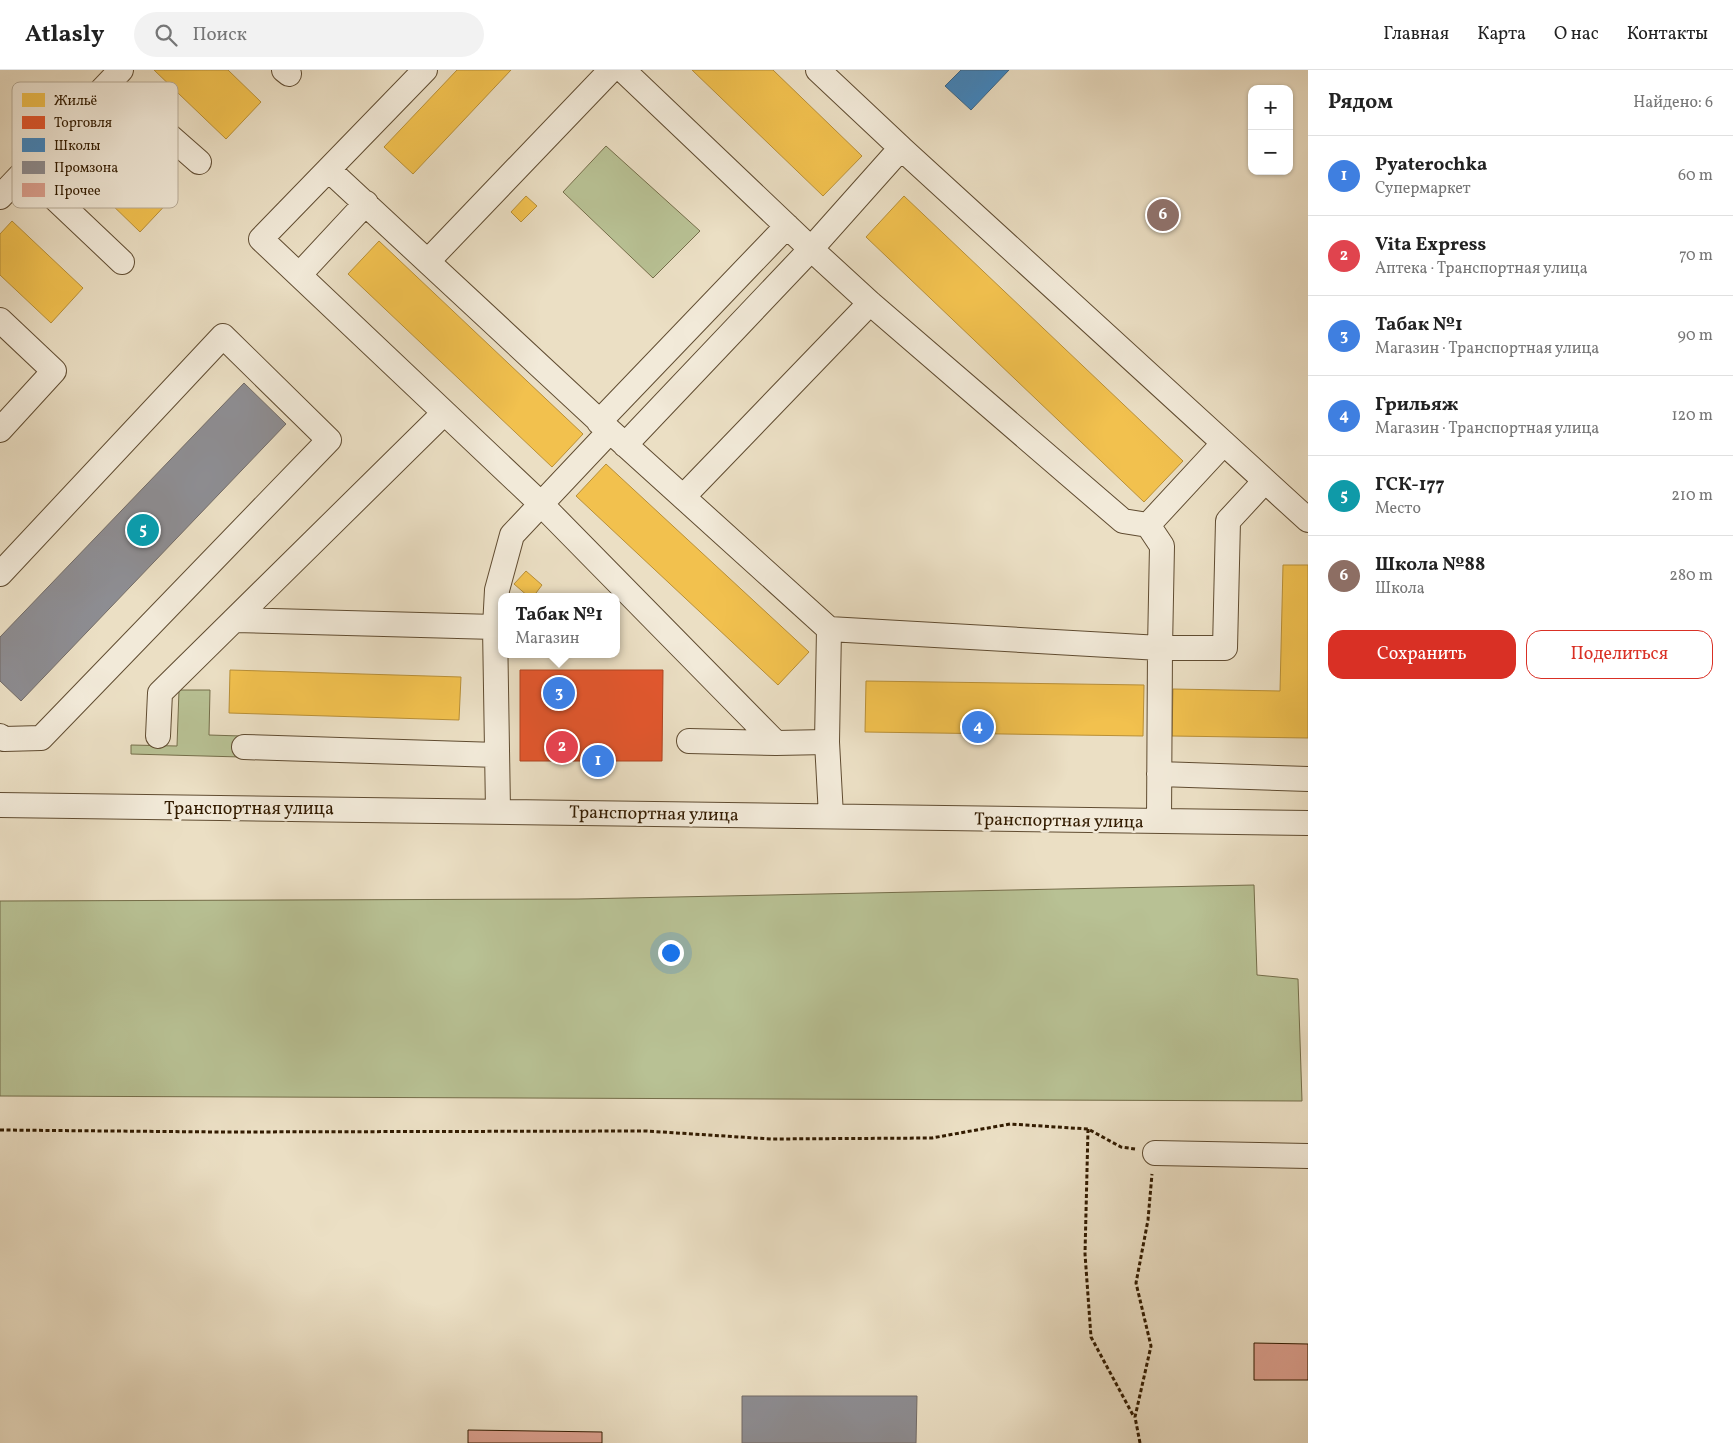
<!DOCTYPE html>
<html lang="ru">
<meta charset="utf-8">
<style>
body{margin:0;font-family:Vollkorn,serif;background:#f2f2f2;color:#222}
.controls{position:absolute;right:15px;top:15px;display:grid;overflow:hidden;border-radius:10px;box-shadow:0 1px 4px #0004}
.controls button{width:45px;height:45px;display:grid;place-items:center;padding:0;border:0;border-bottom:1px solid #e0e0e0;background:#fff;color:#222;font:25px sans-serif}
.you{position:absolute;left:670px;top:882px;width:18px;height:18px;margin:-12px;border:4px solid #fff;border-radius:50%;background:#1a73e8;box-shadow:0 0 0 8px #1a73e833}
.badge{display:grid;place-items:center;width:32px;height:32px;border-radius:50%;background:#d93025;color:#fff;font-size:16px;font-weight:700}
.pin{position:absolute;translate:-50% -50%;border:2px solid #fff;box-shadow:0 1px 5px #0006}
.popup{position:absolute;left:498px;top:523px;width:122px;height:65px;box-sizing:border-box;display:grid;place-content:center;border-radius:10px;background:#fff;filter:drop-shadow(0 1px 4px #0005);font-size:16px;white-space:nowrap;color:#767676}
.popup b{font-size:19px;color:#222}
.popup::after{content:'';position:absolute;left:50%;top:100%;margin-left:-10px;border:10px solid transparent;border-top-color:#fff}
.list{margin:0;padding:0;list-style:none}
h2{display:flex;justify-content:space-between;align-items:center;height:65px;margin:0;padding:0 20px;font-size:21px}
h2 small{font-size:16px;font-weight:400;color:#767676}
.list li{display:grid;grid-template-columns:32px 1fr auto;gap:15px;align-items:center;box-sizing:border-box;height:80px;padding:0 20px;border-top:1px solid #e0e0e0}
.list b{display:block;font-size:19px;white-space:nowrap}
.list p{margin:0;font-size:16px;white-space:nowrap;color:#767676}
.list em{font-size:16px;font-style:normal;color:#767676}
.actions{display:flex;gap:10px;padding:15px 20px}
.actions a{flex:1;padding:11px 0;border:1px solid #d93025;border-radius:15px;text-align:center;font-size:18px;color:#d93025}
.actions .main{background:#d93025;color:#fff}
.icon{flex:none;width:28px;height:28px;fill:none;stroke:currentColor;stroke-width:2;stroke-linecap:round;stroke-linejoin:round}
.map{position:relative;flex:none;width:1308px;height:1373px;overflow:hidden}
header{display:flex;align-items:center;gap:30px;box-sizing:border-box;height:70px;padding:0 25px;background:#fff;border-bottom:1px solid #e0e0e0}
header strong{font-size:24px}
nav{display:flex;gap:28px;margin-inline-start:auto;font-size:18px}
.search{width:350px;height:45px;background:#f2f2f2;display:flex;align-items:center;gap:12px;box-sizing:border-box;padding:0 18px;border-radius:28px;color:#767676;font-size:19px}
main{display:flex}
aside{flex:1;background:#fff}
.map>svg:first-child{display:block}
</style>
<header>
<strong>Atlasly</strong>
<div class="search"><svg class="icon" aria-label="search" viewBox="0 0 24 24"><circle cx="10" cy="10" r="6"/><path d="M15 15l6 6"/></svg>Поиск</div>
<nav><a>Главная</a><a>Карта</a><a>О нас</a><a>Контакты</a></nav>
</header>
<main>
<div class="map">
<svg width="1308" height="1373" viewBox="0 0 1308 1373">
<rect width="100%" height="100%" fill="#ebdfc4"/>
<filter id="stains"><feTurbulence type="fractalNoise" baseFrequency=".004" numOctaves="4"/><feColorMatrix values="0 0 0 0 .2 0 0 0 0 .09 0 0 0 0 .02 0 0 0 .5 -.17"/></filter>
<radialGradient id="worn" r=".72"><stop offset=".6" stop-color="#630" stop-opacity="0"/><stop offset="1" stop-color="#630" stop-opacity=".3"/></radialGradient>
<path fill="#b8c194" stroke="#756e4a" d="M606,76L700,161L653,208L563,122Z
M179,620H210L209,665L241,666V687L131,684V675L177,676Z
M1254,815L1257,905L1298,909L1302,1031L0,1026V831L578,829Z"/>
<path fill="#f2c14e" stroke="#b88f37" d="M154,0H228L261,32L226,69Z
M457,0H511L413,104L384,77Z
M692,0H773L862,86L823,126Z
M103,58L173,127L140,162L69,93Z
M526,126L537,136L521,152L511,142Z
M904,126L1183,391L1144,432L866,167Z
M12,151L83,218L51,253L0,205V164Z
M379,171L583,364L552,397L348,204Z
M606,394L809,582L778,615L576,426Z
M1283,495H1308V668L1172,666L1173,619L1280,621Z
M526,501L542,515L533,527H529L514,514Z
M230,600L461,607L459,650L229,643Z
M866,611L1144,615L1143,666L865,662Z"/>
<path fill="#e4572e" stroke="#af4520" d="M520,600H663L662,691H520Z"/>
<path fill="#3f88c5" stroke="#3b678a" d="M961,0H1009L971,40L945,16Z"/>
<path fill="#8d8d92" stroke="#726b66" d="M244,313L286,354L21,631L0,611V567Z
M742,1326H917L916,1373H742Z"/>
<path fill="#dda190" stroke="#321b00" d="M1254,1273L1308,1274V1310H1254Z
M468,1360L602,1362V1373H468Z"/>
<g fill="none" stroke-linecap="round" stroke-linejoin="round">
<g stroke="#604c31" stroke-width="26">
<path id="minor" d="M284,0L289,4
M425,0L261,169L540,433L776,673L827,672
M623,0L811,179L625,375
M818,0L901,78
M109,13L199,92
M329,100L610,361L829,559L1160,578L1159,751
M26,101L122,192
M0,127L121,0
M428,191L611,0
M300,204L366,133
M0,250L54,301L0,360
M599,352L787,156
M1223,374L1148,455L1123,451L870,233L811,179L901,78L1308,450
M683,427L870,233
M1148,455L1162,476L1160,578H1225L1228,451L1265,411
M0,504L223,266L329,370L41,668L4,669L0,666
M234,550L495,557L498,740
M495,557L497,520L512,465L610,361
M829,559L827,672L831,746
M158,666L160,623L444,343
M689,671L776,673
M244,677L497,685
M1159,704L1308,709
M0,735L1308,753
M1155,1083L1308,1086"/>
</g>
<path stroke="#321b00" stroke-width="3" stroke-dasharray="4 2.5" stroke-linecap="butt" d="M1088,1059L1085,1184L1091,1267L1134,1347
M0,1060L220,1062L646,1061L771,1069L932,1068L1010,1054L1088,1059L1121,1077L1135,1079
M1140,1373L1135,1347L1151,1276L1136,1213L1148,1150L1152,1104"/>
<use href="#minor" stroke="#f2ead9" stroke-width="24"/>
</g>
<g text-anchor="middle" stroke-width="5" stroke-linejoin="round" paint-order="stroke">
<g font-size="18" fill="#321b00" stroke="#f2ead9">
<text x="249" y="744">Транспортная улица</text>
<text transform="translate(654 743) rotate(1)" y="6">Транспортная улица</text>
<text transform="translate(1059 750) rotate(1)" y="6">Транспортная улица</text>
</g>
</g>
<rect x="12" y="12" width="166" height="126" rx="8" fill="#f2ead9" stroke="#b8ac98" stroke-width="1"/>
<rect x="22" y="23" width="23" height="14" fill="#f2c14e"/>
<rect x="22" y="46" width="23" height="13" fill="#e4572e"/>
<rect x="22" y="68" width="23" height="14" fill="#3f88c5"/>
<rect x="22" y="91" width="23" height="13" fill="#8d8d92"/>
<rect x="22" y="113" width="23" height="14" fill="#dda190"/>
<g font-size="14" fill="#321b00">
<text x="54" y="35">Жильё</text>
<text x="54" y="57">Торговля</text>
<text x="54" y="80">Школы</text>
<text x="54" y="102">Промзона</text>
<text x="54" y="125">Прочее</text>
</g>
<rect width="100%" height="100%" filter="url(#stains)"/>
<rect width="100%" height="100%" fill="url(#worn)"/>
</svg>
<div class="controls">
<button>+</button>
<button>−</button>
</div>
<div class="you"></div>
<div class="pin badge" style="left:598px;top:691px;background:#3f7fe0">1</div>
<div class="pin badge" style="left:562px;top:677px;background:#e0444e">2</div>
<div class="pin badge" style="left:559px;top:623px;background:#3f7fe0">3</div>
<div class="popup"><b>Табак №1</b>Магазин</div>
<div class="pin badge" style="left:978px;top:657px;background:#3f7fe0">4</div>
<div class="pin badge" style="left:143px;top:460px;background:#0f9aa8">5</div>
<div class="pin badge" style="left:1163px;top:145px;background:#8d6e63">6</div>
</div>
<aside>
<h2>Рядом<small>Найдено: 6</small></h2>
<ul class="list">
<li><span class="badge" style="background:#3f7fe0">1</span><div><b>Pyaterochka</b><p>Супермаркет</p></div><em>60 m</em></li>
<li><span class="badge" style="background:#e0444e">2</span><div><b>Vita Express</b><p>Аптека · Транспортная улица</p></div><em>70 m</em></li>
<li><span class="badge" style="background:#3f7fe0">3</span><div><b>Табак №1</b><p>Магазин · Транспортная улица</p></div><em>90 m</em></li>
<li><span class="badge" style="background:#3f7fe0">4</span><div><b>Грильяж</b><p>Магазин · Транспортная улица</p></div><em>120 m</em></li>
<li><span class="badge" style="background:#0f9aa8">5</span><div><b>ГСК-177</b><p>Место</p></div><em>210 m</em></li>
<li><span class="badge" style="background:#8d6e63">6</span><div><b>Школа №88</b><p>Школа</p></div><em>280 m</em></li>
</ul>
<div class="actions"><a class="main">Сохранить</a><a>Поделиться</a></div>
</aside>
</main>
